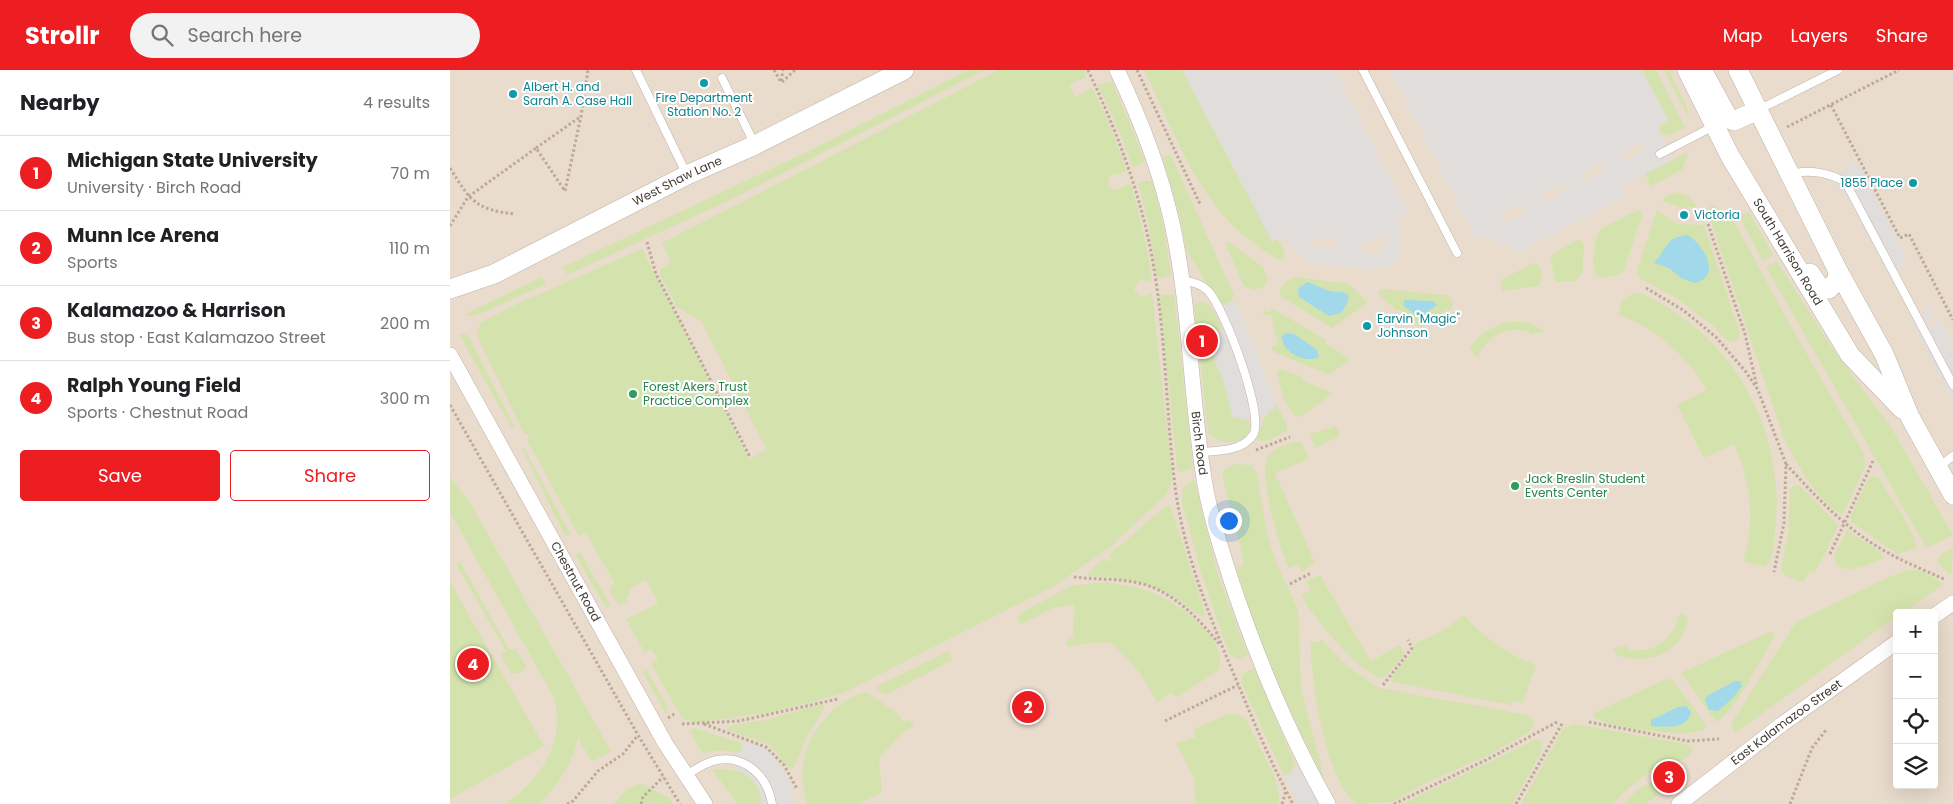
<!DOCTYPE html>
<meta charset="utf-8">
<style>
body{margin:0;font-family:Poppins,sans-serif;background:#f2f2f2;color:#202124}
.controls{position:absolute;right:15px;bottom:15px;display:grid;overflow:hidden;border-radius:5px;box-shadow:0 5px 20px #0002}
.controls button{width:45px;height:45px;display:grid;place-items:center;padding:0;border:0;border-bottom:1px solid #e0e0e0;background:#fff;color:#202124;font:25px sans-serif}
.you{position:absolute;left:778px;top:450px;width:18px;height:18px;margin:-12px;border:4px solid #fff;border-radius:50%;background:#1a73e8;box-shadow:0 0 0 8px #1a73e833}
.badge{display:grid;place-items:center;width:32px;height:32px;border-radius:50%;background:#ec1e22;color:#fff;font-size:16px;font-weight:700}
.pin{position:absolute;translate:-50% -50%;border:2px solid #fff;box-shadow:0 1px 5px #0006}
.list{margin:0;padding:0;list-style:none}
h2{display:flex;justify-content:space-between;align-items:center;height:65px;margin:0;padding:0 20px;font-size:21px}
h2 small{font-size:16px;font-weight:400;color:#757577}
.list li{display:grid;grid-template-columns:32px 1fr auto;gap:15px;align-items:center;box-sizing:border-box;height:75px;padding:0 20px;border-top:1px solid #e0e0e0}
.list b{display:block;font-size:19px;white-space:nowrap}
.list p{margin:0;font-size:16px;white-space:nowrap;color:#757577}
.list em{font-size:16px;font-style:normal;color:#757577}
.actions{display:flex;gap:10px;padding:15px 20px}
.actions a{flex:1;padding:11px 0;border:1px solid #ec1e22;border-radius:5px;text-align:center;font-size:18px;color:#ec1e22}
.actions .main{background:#ec1e22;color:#fff}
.icon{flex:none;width:28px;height:28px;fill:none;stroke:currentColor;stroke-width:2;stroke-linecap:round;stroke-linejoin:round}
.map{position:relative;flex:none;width:1503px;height:734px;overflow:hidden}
header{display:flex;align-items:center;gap:30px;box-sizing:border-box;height:70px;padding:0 25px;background:#ec1e22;color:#fff}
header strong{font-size:24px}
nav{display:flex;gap:28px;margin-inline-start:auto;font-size:18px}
.search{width:350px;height:45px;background:#f2f2f2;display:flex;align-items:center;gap:12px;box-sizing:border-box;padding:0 18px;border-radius:28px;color:#757577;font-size:19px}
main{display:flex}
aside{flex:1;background:#fff}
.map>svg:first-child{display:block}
</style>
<header>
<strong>Strollr</strong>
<div class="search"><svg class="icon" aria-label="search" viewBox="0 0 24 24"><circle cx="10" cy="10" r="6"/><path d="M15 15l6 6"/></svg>Search here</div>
<nav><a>Map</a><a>Layers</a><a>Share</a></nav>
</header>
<main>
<aside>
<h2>Nearby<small>4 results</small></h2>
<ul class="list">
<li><span class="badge">1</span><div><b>Michigan State University</b><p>University · Birch Road</p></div><em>70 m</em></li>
<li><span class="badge">2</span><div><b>Munn Ice Arena</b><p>Sports</p></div><em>110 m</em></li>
<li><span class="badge">3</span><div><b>Kalamazoo &amp; Harrison</b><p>Bus stop · East Kalamazoo Street</p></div><em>200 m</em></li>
<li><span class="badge">4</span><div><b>Ralph Young Field</b><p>Sports · Chestnut Road</p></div><em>300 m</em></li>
</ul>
<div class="actions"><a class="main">Save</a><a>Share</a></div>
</aside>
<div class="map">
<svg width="1503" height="734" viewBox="0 0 1503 734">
<rect width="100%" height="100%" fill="#f0eae3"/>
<path fill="#e9dccd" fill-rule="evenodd" d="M0,0H1503V734H0ZM1447,543H1484V715H1447Z"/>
<path fill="#d4e3ad" d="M518,0H535L280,130L117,205L113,197L363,79Z
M549,0H634L636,8L619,14L625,28L642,17L655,44L677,101L659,106L658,114L664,120L681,113L698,183L702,211L690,210L684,220L690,227L702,223L722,405L721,414L716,424L659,478L604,516L391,624L327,641L246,653L234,649L230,645L201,594L208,590L201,579L195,583L176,549L208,533L196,510L181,517L176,532L169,535L159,520L164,512L136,463L129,466L77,370L79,366L74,363L29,271L27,264L30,253L69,233L192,179L299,389L317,380L251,251L227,237L210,205V200L221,192L212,173Z
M694,0H732L822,171L827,169L835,182L833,190L827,189C810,178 792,166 778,151C740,109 719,51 694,0Z
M1192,0H1206L1235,57L1218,66L1211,64L1209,60L1210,54L1218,50Z
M1214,0H1219L1237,37L1239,49Z
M662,11L695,91L683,98L671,65L648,15Z
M1238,82L1233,99L1201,116L1195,104Z
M721,85L784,225L781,231L774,236L756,213L736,179L731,152L713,87Z
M702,110L714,157L721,205L707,209L699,157L688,112Z
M1227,122L1238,126L1247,137L1232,138L1212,131L1216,126Z
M1262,135L1280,144L1332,240L1414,384L1415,397L1393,444C1370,438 1343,387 1333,366L1257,140Z
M1207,140L1227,154L1254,155L1290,263L1287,271L1280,272L1275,269L1263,256L1229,230L1188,207L1187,200Z
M1186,141H1190L1192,146L1173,203L1153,208L1147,206C1140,198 1144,165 1152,158Z
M1299,142L1323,185L1313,191L1289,146Z
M1127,170L1132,171L1134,177L1132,205L1124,211L1107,212L1104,208L1101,187L1104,183Z
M779,172L813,197L818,209L813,217L804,220L794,216L777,178L776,174Z
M1327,191L1380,275L1441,357L1503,465L1479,477L1474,474L1316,197Z
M1083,193H1087C1092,199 1094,210 1089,216L1052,221L1051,210Z
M92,207L96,214L30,244H25L22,247L15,244Z
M845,207L899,214L918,232L884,257V259L830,226C829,217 837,209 845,207Z
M931,219L996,225L1001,228L1003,234L1000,241L998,239L971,258L950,239L947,241L928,224Z
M1183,223C1200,224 1216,236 1230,246C1300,294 1335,379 1325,462C1324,472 1323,493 1314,497L1293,491C1306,450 1301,412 1284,374L1254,388L1227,335L1257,320C1235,283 1207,260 1168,244L1172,231Z
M709,224L724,225L743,398L729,403L727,397Z
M751,231L759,234L772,254L770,260L753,259L754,266L773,310L783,347L798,350C808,369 774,382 758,362L745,242L744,235Z
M814,239L819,243L824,239L876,270L875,273L900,289L879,305L824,282L821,278L828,274L821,245H813Z
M1058,252H1076L1096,261L1080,264L1079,261C1056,256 1037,266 1027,288L1020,278C1029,264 1042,256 1058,252Z
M9,264L18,265L65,358L62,359Z
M830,299L853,307L852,310L883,323L852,346L845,347L834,330L827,303Z
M826,335L837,354V361L816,371L806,370L816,345Z
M886,356L890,366L865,378L860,364Z
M847,371L852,373L859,389L825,403L865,493L852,502L848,494L839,498C830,482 808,401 817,387C823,378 838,374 847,371Z
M74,378L121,465L115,466L72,379Z
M785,394L801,395L806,401L818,468L828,497L848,539L851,618L875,711C840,643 808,573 787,499L794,492L772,405L774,399Z
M1425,406L1429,408C1436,420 1469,468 1466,478L1447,484L1401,452V444L1417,411L1419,407Z
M0,407L19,431L161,681L142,692L128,668C122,694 108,716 89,734H55C91,710 116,671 104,628L0,442Z
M744,409L768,505L798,585L788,589L781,586L778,581L751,502L732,433L733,418Z
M1345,415L1351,417L1388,455L1376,482L1364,503L1360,501L1353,512L1335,506L1331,498L1338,466L1340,419Z
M720,435L755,543L753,547C743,543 734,532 724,527C696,511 670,508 639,506L637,504L654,489L657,492L661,489L659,485L716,436Z
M1397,460L1430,482L1433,488C1420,495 1386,510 1384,485Z
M1503,479L1501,505L1491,497L1487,490L1494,482Z
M130,482L161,536L156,538L126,486Z
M10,492L59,579H66L76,595L75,599L66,604L61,603L52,588V583L56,581L6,494Z
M1459,500C1471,499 1485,506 1493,515L1452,543H1447V546L1285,663L1281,654L1346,552L1439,507Z
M870,505L921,591L950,575L955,584L934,608C912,607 869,553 856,534L852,525L861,520L856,511Z
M0,512L94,676L0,729Z
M656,512C670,514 684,516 698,521C723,530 780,568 769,600L726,628L721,622L707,633C692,603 685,595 660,572L631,574L618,577L616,571L623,567L624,535L603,538L570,555L567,549L569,544L620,516Z
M1233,543L1238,550C1232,584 1194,597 1165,584L1163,578L1175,575L1178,579C1200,584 1218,573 1227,553L1226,549Z
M1014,545C1034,568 1057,584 1086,595L1073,633L1062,631L1061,635L942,612L941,608L964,580V574L992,561Z
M1319,562H1323L1325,566C1315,582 1282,647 1266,652L1231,603Z
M871,569L896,595L929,618L1077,645L1083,650L1084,656L1079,662L1037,686L980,711L942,732L907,734C876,713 860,608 861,572H868Z
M499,581L502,590L440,623L435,625L427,619V616Z
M804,598L845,694L842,702L834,706L791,612L793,604Z
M196,599L217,636L218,642L216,644L193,603Z
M1216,609L1223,610L1256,655L1254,660C1236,668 1159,658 1143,647L1144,643Z
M417,622L448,644L453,652L460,649L464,656C448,664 441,677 429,688L432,722L409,734H357C354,721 351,708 353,695C357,664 385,628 417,622Z
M373,634L375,638L357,666L343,699C335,698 328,683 321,677C308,667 291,667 277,659L281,655L311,651Z
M786,643L796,649L825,708L829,723V734H746L744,709L726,673L746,667L744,659L776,645Z
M1125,654L1235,674L1239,675L1243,680C1238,691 1219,694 1209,698C1190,706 1177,719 1163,734H1071L1110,664L1114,658Z
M244,658L289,672L292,675L291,681L286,683L274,680L252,683L240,661Z
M1087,669L1093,674L1091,683L1062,734H952Z
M269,699C294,699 309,707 312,734H288L262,700Z
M1211,706L1216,707L1221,714L1196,734H1173L1187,720Z
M190,713L218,727L223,734H163L177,720Z"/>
<path fill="#e1dddb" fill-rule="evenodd" d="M732,0H885L958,143L946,150L952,168L947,189L936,197L922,200L864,193L851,187L835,167L822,171ZM869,166L872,171L885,167L888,172L887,177L880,181L861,176L860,171ZM930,166H934L936,170L932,181L922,185L913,183L912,179L913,175Z
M940,0H1192L1218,50L1208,57L1223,90L1170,116L1175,127L1064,184L1058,174L1049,173L1038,165L1026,170ZM1190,73L1194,75L1192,82L1177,90L1171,88V82ZM1150,93L1154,96L1151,103L1137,110L1131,109V103ZM1110,114L1115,117L1112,124L1098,131L1091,130L1092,123ZM1070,134L1075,137L1072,144L1058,151L1051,150L1052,144Z
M1402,91L1409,95L1457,188L1449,199L1450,203L1440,209L1397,126L1385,116L1389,104L1395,102Z
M781,231L787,235L804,275L826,335L816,345L798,350L783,347L771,304L754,266L753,259L767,260L772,258L764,240Z
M1478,237L1484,242L1477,253L1480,260L1488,248L1503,277V332L1460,249L1475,242Z
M293,672L316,679L324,687L339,712L344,734H312L309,718L304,712L298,705L284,699L286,683L291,681Z
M856,694L878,734H849L834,706Z"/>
<path fill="#a1d9ea" d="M1237,165C1249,170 1266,195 1256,207C1253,210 1249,212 1245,213L1231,208L1219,198L1204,193C1218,178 1214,168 1237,165Z
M858,212L879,221L897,223C901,230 895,237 891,243L879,246L849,227L848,218Z
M955,230L983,231L987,235L974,244H964L953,235Z
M836,263L844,264L867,280L869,287C855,294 831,282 832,266Z
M1285,611H1290L1292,616L1283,628L1268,641L1259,640L1255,630L1257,626Z
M1236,636L1241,642C1238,660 1214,657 1201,656V650L1228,637Z"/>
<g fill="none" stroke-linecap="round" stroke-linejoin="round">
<g stroke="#beb3a9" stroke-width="9">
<path id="service" d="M186,0L237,105
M913,0L1007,183
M272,8L305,75
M1308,40L1388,0
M1210,84L1264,56
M1340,105C1355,98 1382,103 1396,113L1503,315
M732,210C742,212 752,214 759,222C775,240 815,346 803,365C793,381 767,381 750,382
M1489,397L1503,386
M235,706C245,700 255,692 267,690C296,685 318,707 322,734"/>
</g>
<g stroke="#beb3a9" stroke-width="16">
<g id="minor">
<path id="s1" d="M667,0C690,48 710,100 722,153C740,235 740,319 753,402C758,439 770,475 781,510C807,588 838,663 878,734"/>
<path id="s2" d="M0,285L215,673L255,734"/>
<path d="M1484,546L1503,533"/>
<path id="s3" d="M1229,734L1331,655L1447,572"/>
</g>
</g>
<g stroke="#beb3a9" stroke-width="20">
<g id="tertiary">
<path id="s4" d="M1237,0L1280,86L1400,285L1452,339"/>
<path d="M1252,0L1279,49L1284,51L1308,40"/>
<path d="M1288,0L1387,199L1434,284L1460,347L1503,425"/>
<path d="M1360,203L1371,219H1379L1388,209L1387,199"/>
<path id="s5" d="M0,219L44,204L237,105L305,75L454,0"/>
</g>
</g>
<path stroke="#bca998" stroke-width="3" stroke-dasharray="2.5 2.5" stroke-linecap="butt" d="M324,0L331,12L333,0
M638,0C663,53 685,109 698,167C716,249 715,334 725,416C734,488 765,560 793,626C808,662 824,699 843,734
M687,0L750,134
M332,12L345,0
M1381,35L1450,168L1459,164L1503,250
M1337,57L1449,0
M86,78L130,47
M0,98C20,130 25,140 65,144
M1258,154L1295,264L1307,317
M0,156L18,127L86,78L115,121L131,46L138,0
M197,172L206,204L300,387
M1196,218L1233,240L1266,267L1296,302L1308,320L1336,394L1334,453L1324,502
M0,335L188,665L230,734
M806,380L840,367
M1336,394C1365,426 1396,459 1433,480C1453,492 1475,500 1496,510
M1380,484L1423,391
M624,507C647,510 671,508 693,514C725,523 750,550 770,575
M840,514L861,503
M933,615L962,578L958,570
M218,648L226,643
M715,651L788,615
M1139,652L1238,671L1269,669
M232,654L289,651L388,629
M254,654L316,677L334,695L347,719
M117,734L123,731L148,701L173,684L188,665
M191,734L193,727L213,707
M832,734L836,721
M944,734L1038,689L1109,651
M1066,734L1113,652
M1340,734L1362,678L1376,660"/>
<use href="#service" stroke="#fff" stroke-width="8"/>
<use href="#minor" stroke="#fff" stroke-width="15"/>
<use href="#tertiary" stroke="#fff" stroke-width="19"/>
</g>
<g fill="#0f9aa8" stroke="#fff" stroke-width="2">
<circle cx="254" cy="13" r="5"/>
<circle cx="63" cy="24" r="5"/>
<circle cx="1463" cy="113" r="5"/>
<circle cx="1234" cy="145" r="5"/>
<circle cx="917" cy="256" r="5"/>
</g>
<g fill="#2e9e5b" stroke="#fff" stroke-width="2">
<circle cx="183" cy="324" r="5"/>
<circle cx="1065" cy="416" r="5"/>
</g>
<g text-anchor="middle" stroke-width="4" stroke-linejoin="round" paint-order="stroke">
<g font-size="12" fill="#0d838f" stroke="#fff" text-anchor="start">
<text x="73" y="21">Albert H. and<tspan x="73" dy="14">Sarah A. Case Hall</tspan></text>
<text x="254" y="32" text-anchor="middle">Fire Department<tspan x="254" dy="14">Station No. 2</tspan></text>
<text x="1453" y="117" text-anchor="end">1855 Place</text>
<text x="1244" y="149">Victoria</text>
<text x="927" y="253">Earvin "Magic"<tspan x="927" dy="14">Johnson</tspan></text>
</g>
<g font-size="12" fill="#413a33" stroke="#fff">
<text dy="4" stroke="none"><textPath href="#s5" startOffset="252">West Shaw Lane</textPath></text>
<text dy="4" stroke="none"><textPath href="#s4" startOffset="208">South Harrison Road</textPath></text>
<text dy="4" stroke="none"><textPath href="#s1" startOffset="385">Birch Road</textPath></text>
<text dy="4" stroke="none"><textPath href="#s2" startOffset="259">Chestnut Road</textPath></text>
<text dy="4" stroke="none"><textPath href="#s3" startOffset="135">East Kalamazoo Street</textPath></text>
</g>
<g font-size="12" fill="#27864d" stroke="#fff" text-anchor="start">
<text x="193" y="321">Forest Akers Trust<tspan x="193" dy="14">Practice Complex</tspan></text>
<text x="1075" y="413">Jack Breslin Student<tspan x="1075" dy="14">Events Center</tspan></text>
</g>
</g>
</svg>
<div class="controls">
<button>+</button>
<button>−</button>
<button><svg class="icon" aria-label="locate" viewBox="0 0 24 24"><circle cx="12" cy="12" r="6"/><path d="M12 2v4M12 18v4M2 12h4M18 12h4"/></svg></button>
<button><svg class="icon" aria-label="layers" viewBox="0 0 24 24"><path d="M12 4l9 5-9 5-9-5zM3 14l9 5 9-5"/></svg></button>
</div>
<div class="you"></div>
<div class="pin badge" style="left:752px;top:271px">1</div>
<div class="pin badge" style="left:578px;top:637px">2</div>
<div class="pin badge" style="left:1219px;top:707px">3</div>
<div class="pin badge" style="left:23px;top:594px">4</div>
</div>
</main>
